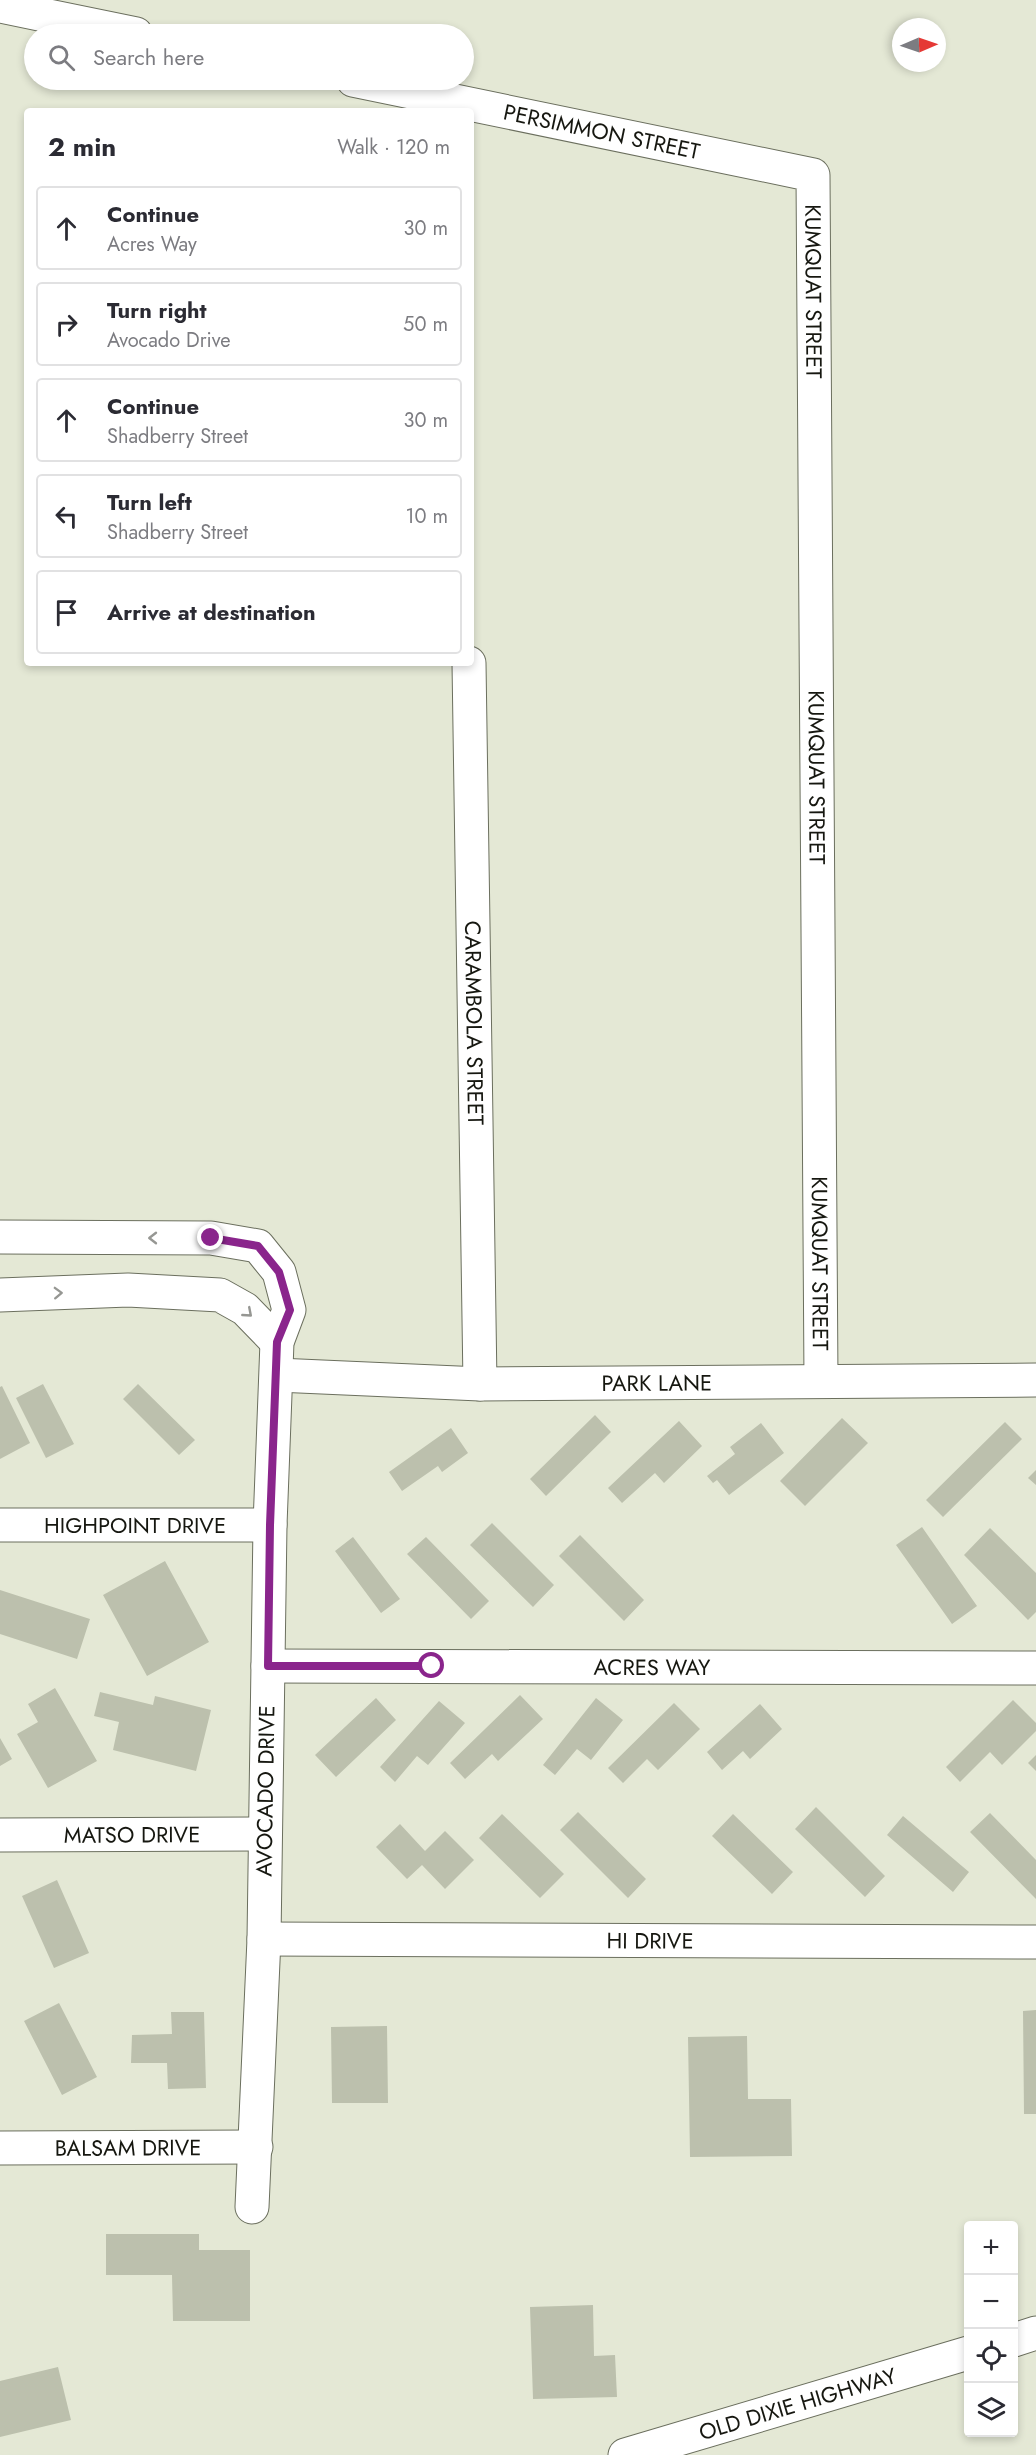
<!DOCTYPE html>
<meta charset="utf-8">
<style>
body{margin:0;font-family:Jost,sans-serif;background:#f7f7f7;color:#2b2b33}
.controls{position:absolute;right:18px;bottom:18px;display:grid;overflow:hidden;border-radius:6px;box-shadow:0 3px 9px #0003}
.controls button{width:54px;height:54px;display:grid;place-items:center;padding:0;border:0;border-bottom:2px solid #e1e1e2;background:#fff;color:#2b2b33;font:30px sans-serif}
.compass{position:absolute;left:892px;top:18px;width:54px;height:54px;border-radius:50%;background:#fff;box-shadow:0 3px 9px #0003;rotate:88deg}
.stop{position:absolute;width:18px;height:18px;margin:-14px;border:4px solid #8a258c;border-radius:50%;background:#fff}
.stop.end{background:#8a258c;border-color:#fff;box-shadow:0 2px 6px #0008}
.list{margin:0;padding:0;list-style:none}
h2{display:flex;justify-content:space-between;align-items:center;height:78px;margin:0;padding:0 24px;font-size:26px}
h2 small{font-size:20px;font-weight:400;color:#7c7c81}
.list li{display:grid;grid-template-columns:39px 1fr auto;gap:18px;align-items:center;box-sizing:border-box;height:84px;margin:0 12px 12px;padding:0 12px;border:2px solid #e1e1e2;border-radius:6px}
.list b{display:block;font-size:22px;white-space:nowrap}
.list p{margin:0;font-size:20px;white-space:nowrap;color:#7c7c81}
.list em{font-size:20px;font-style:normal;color:#7c7c81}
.icon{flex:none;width:33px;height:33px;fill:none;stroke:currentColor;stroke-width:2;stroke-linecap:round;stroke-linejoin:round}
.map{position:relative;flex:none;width:1036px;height:2455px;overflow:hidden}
.search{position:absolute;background:#fff;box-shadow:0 3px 9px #0003;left:24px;top:24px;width:450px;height:66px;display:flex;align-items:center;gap:15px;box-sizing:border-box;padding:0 21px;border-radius:33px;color:#7c7c81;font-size:22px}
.panel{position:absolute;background:#fff;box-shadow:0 3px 9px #0003;left:24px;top:108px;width:450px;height:558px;border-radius:6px}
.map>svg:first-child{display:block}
</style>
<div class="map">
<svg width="1036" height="2455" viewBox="0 0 1036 2455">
<rect width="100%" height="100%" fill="#e4e8d5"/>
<path fill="#bcc0ad" d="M43,1384L74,1444L46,1458L16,1398Z
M138,1384L195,1440L179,1455L123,1399Z
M2,1386L30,1443L0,1459V1387Z
M595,1415L611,1432L546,1496L530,1479Z
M842,1418L868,1443L805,1506L780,1481Z
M679,1421L702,1446L664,1483L655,1473L622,1503L608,1488Z
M1005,1422L1022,1439L943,1517L926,1500Z
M761,1423L784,1453L729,1495L717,1480L713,1483L707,1476L735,1454L730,1447Z
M451,1428L468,1453L442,1472L438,1466L402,1491L389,1472Z
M1036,1470V1485L1028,1478Z
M492,1523L554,1585L533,1607L470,1545Z
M922,1527L977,1606L952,1624L896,1545Z
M990,1528L1036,1573V1612L1028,1620L964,1555Z
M580,1535L644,1600L624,1621L559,1556Z
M353,1537L400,1599L381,1613L335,1551Z
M426,1537L489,1601L471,1619L407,1554Z
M165,1561L209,1642L147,1676L103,1595Z
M0,1590L90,1619L77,1659L0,1634Z
M55,1688L97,1761L48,1788L17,1734L38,1722L28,1704Z
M100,1692L153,1705L155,1696L211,1710L196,1771L113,1750L119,1722L94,1716Z
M520,1695L543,1719L498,1761L492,1754L465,1779L450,1763Z
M376,1698L396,1720L336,1777L315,1755Z
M596,1698L623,1720L591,1760L577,1749L555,1775L543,1765Z
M1013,1700L1036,1723V1731L1002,1765L990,1752L960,1782L946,1767Z
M439,1701L465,1723L428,1765L417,1756L395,1782L380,1767Z
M674,1703L700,1729L658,1770L647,1759L623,1783L608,1768Z
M760,1704L782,1729L750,1759L743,1751L722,1770L707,1752Z
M0,1738L12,1759L0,1766Z
M1036,1755V1771L1028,1763Z
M816,1807L885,1876L865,1897L795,1829Z
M578,1812L646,1879L628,1898L560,1830Z
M990,1813L1036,1860V1899L970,1832Z
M502,1814L564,1874L540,1898L479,1838Z
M733,1814L793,1872L772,1894L712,1836Z
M903,1816L969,1872L953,1892L887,1835Z
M400,1824L425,1851L445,1831L474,1860L445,1889L422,1865L407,1879L376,1847Z
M57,1880L89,1953L54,1968L22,1896Z
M59,2003L97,2077L62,2095L24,2021Z
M1036,2010V2114H1024L1023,2011Z
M171,2012H204L206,2088L168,2089L167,2063H131L132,2035L172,2034Z
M387,2026L388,2103H332L331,2027Z
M747,2036L748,2099H791L792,2156L690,2157L688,2037Z
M106,2234H199V2250H250V2321H173L172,2275H106Z
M593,2305L594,2356L615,2355L617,2397L533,2399L530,2307Z
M58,2367L71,2420L0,2437V2381Z"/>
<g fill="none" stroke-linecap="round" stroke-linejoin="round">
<g stroke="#6b6f5e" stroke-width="35">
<g id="minor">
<path d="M0,6L136,34"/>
<path id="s1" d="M353,80L813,175L821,1381"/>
<path id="s2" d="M469,663L480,1384"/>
<path d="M0,1237L211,1238L258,1246L279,1272L289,1310L277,1342L270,1525L264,1939L252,2207"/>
<path d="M0,1295L128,1290L220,1295L245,1309L277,1342"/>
<path id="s3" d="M277,1375L480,1384L1036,1380"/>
<path id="s4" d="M0,1525H270"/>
<path id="s5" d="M268,1666L1036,1668"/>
<path id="s6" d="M0,1835L264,1834"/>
<path id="s7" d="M264,1939L1036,1942"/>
<path id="s8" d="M0,2148L256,2147"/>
</g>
</g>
<g stroke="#6b6f5e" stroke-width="35">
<g id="tertiary">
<path d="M1014,2340L1036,2333"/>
<path id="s9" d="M625,2455L968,2353"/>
</g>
</g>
<use href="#minor" stroke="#fff" stroke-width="33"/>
<use href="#tertiary" stroke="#fff" stroke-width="33"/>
</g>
<defs><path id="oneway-chevron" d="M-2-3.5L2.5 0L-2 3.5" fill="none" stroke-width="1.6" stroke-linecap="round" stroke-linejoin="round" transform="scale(1.5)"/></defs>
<g stroke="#969793">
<use href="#oneway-chevron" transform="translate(153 1238) rotate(-180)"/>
<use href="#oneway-chevron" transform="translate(58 1293) rotate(-2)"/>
<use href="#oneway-chevron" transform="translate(248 1313) rotate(41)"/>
</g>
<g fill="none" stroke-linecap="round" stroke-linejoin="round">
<path stroke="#8a258c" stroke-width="8" d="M211,1238L258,1246L279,1272L290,1310L277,1342L270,1525L268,1666H432"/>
</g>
<g text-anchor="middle" stroke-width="6" stroke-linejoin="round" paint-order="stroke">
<g font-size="22" fill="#161710" stroke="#fff">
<text dy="8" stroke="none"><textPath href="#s1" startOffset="254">PERSIMMON STREET</textPath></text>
<text dy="8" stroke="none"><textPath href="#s1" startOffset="586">KUMQUAT STREET</textPath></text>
<text dy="8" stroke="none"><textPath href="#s1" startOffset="1072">KUMQUAT STREET</textPath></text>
<text dy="8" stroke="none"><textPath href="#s2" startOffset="360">CARAMBOLA STREET</textPath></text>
<text dy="8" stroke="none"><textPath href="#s1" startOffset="1558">KUMQUAT STREET</textPath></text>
<text dy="8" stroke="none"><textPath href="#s3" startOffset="380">PARK LANE</textPath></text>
<text dy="8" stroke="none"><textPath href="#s4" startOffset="135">HIGHPOINT DRIVE</textPath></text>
<text dy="8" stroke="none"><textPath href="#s5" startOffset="384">ACRES WAY</textPath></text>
<text transform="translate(265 1791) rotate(-89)" y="8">AVOCADO DRIVE</text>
<text dy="8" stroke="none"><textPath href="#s6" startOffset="132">MATSO DRIVE</textPath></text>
<text dy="8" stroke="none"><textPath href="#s7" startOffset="386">HI DRIVE</textPath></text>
<text dy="8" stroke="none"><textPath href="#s8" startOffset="128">BALSAM DRIVE</textPath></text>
<text dy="8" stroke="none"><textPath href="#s9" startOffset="180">OLD DIXIE HIGHWAY</textPath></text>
</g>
</g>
</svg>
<div class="controls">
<button>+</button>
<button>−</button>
<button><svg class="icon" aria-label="locate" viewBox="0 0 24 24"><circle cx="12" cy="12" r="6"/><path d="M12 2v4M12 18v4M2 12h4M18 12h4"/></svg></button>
<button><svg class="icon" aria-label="layers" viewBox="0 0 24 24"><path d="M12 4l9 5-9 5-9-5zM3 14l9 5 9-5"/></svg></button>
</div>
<svg class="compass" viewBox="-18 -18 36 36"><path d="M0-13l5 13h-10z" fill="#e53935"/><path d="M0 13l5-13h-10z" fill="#7c7c81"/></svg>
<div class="stop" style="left:432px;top:1666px"></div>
<div class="stop end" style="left:211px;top:1238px"></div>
<div class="search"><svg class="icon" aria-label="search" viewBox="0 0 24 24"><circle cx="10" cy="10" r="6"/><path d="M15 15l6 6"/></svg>Search here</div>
<section class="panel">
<h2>2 min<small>Walk · 120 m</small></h2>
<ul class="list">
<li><svg class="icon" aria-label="ahead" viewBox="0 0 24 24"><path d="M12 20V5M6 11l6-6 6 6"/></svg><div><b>Continue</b><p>Acres Way</p></div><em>30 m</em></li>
<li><svg class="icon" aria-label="right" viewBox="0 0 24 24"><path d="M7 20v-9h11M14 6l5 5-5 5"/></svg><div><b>Turn right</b><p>Avocado Drive</p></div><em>50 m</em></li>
<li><svg class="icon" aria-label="ahead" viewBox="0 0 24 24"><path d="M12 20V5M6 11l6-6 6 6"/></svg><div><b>Continue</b><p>Shadberry Street</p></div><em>30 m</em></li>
<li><svg class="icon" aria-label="left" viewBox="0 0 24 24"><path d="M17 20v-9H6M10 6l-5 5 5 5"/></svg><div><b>Turn left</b><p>Shadberry Street</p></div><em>10 m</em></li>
<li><svg class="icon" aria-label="arrive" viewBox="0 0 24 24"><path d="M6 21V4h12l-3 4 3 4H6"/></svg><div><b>Arrive at destination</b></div></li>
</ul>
</section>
</div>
